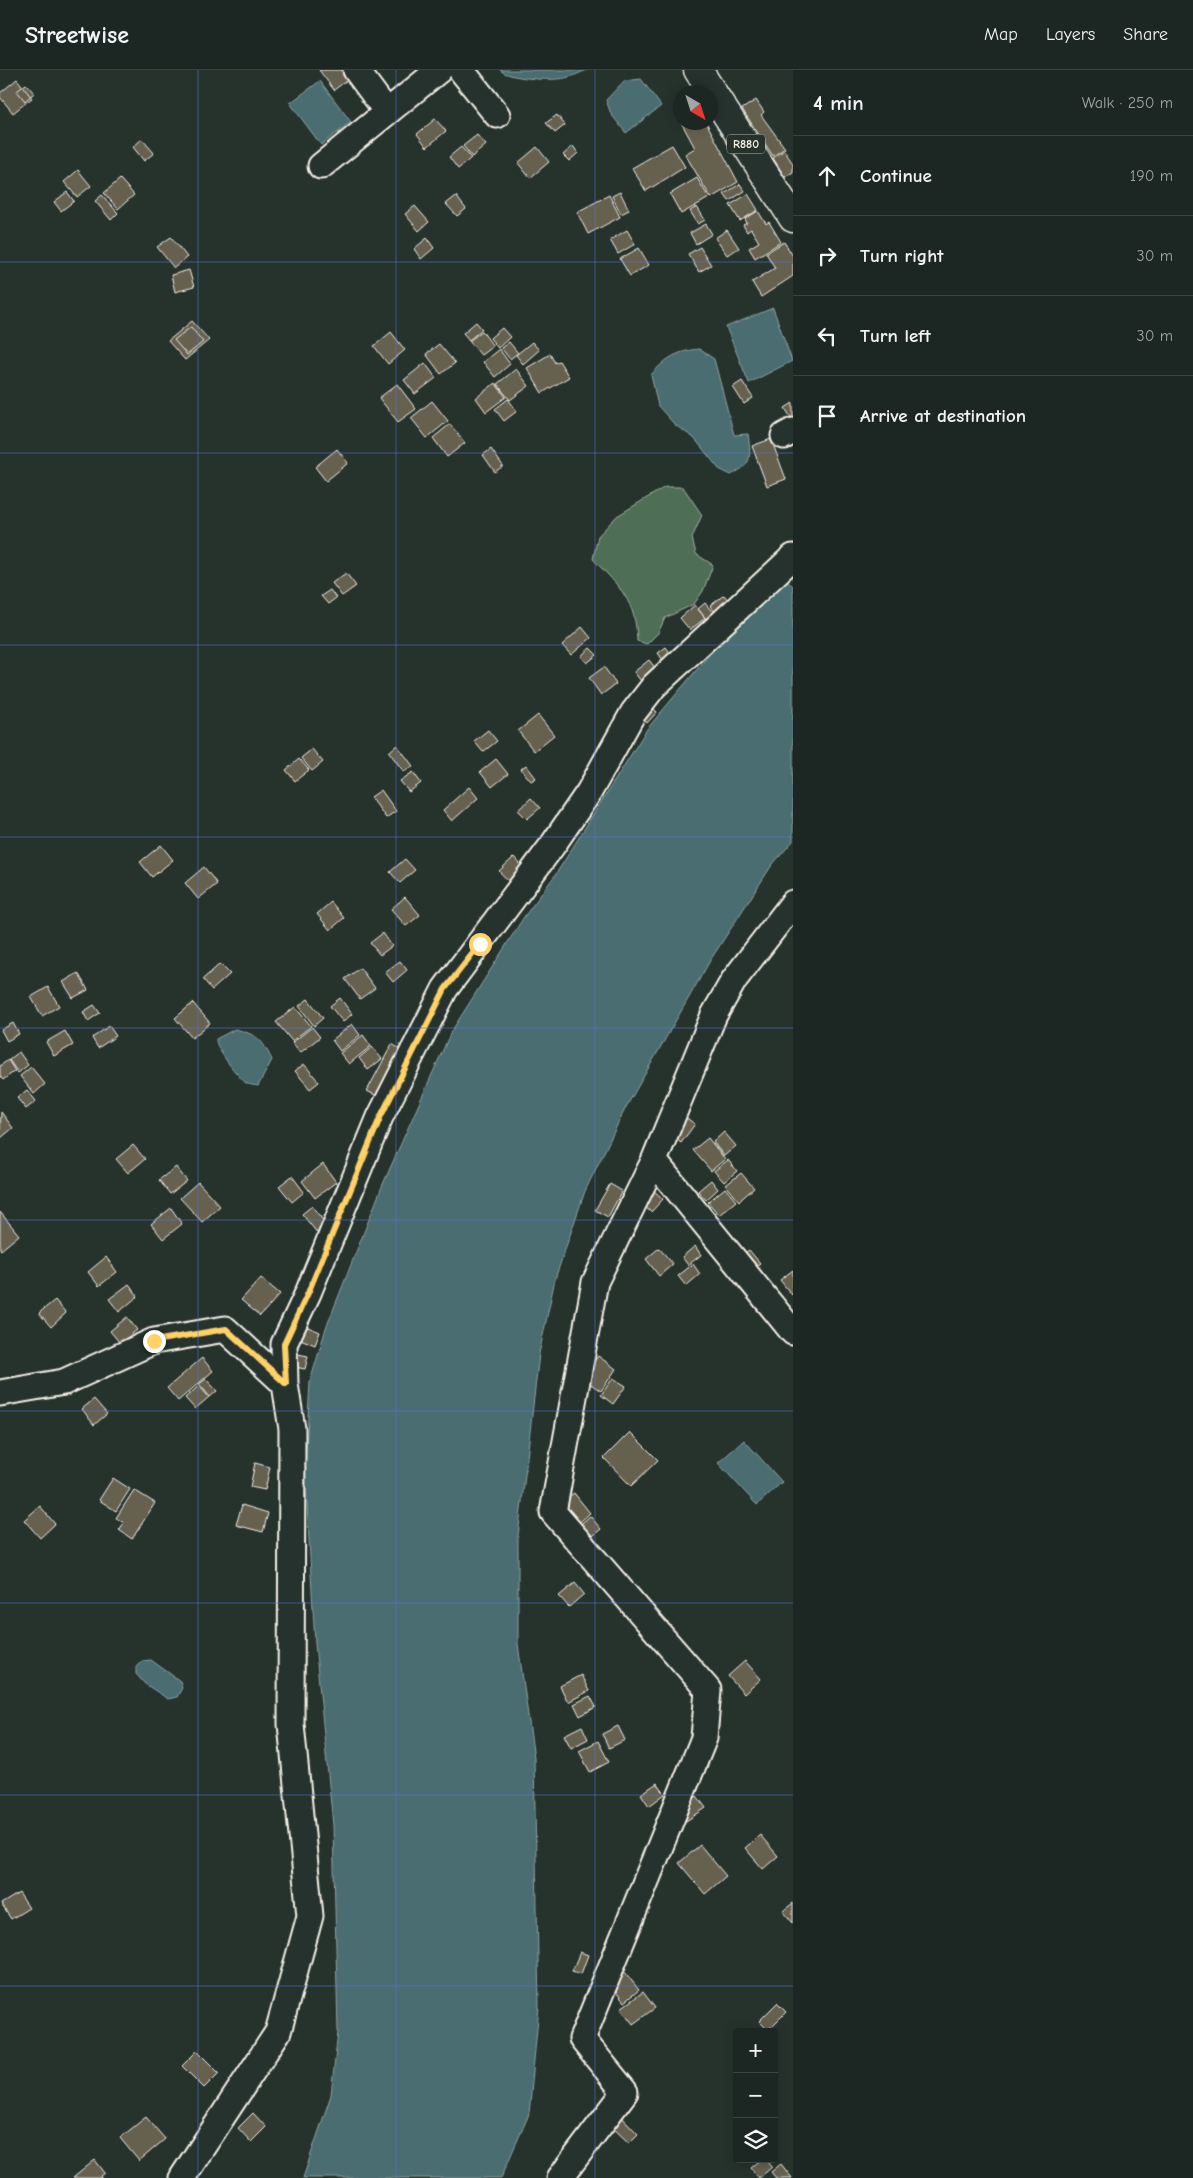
<!DOCTYPE html>
<meta charset="utf-8">
<style>
body{margin:0;font-family:"Comic Neue",sans-serif;background:#29322f;color:#f1f3f6}
.controls{position:absolute;right:15px;bottom:15px;display:grid;overflow:hidden;border-radius:5px;box-shadow:0 2px 12px #0003}
.controls button{width:45px;height:45px;display:grid;place-items:center;padding:0;border:0;border-bottom:1px solid #3a4340;background:#1c2622;color:#f1f3f6;font:25px sans-serif}
.compass{position:absolute;left:673px;top:15px;width:45px;height:45px;border-radius:50%;background:#1c2622;box-shadow:0 2px 12px #0003;rotate:141deg}
.stop{position:absolute;width:15px;height:15px;margin:-11px;border:4px solid #ffd166;border-radius:50%;background:#fff}
.stop.end{background:#ffd166;border-color:#fff;box-shadow:0 1px 5px #0008}
.list{margin:0;padding:0;list-style:none}
h2{display:flex;justify-content:space-between;align-items:center;height:65px;margin:0;padding:0 20px;font-size:21px}
h2 small{font-size:16px;font-weight:400;color:#a0a5a5}
.list li{display:grid;grid-template-columns:32px 1fr auto;gap:15px;align-items:center;box-sizing:border-box;height:80px;padding:0 20px;border-top:1px solid #3a4340}
.list b{display:block;font-size:19px;white-space:nowrap}
.list em{font-size:16px;font-style:normal;color:#a0a5a5}
.icon{flex:none;width:28px;height:28px;fill:none;stroke:currentColor;stroke-width:2;stroke-linecap:round;stroke-linejoin:round}
.map{position:relative;flex:none;width:793px;height:2108px;overflow:hidden}
header{display:flex;align-items:center;gap:30px;box-sizing:border-box;height:70px;padding:0 25px;background:#1c2622;border-bottom:1px solid #3a4340}
header strong{font-size:24px}
nav{display:flex;gap:28px;margin-inline-start:auto;font-size:18px}
main{display:flex}
aside{flex:1;background:#1c2622}
.map>svg:first-child{display:block}
</style>
<header>
<strong>Streetwise</strong>
<nav><a>Map</a><a>Layers</a><a>Share</a></nav>
</header>
<main>
<div class="map">
<svg width="793" height="2108" viewBox="0 0 793 2108">
<rect width="100%" height="100%" fill="#26332d"/>
<filter id="ink" filterUnits="userSpaceOnUse"><feTurbulence type="fractalNoise" baseFrequency=".02" numOctaves="2"/><feDisplacementMap in="SourceGraphic" scale="10" xChannelSelector="R" yChannelSelector="G"/><feConvolveMatrix kernelMatrix="1 2 1 2 8 2 1 2 1" color-interpolation-filters="sRGB"/></filter>
<g filter="url(#ink)">
<path fill="#506e57" stroke="#a2b0a0" d="M665,417H683L702,445L692,468L696,484L713,495L703,521L694,534L665,548L658,563L647,574L637,571C636,530 620,518 593,489L598,466L617,446Z"/>
<path fill="#4a6d71" stroke="#8ea2a1" d="M500,0H587C579,3 572,7 565,8C553,11 508,9 500,0Z
M641,9L661,36L626,63L611,44L606,30L624,11Z
M320,11L351,52L321,75L290,33Z
M773,238L792,291L749,313L726,257Z
M699,279L714,289L734,365L748,364C751,387 753,394 731,405L719,399L694,368L675,355L658,336L651,305C666,288 677,281 699,279Z
M785,510L793,516V771L772,795L711,889L625,1039L585,1121L555,1209L539,1284L518,1466V1574L534,1688L539,1937L529,2044L501,2108H303L331,2025L338,1962L333,1755L315,1573L305,1400L310,1312L326,1258L383,1114L451,962L524,847L556,804L647,659L735,554Z
M235,959C258,965 262,969 272,990L258,1016C254,1015 249,1015 246,1013C238,1007 215,978 216,969Z
M744,1370L782,1412L757,1435L718,1393Z
M151,1590L180,1611L182,1618L177,1627L168,1629L145,1614L136,1604V1597L142,1591Z"/>
<path fill="#66604f" stroke="#f4f1e8" d="M319,0H346L351,7L334,20Z
M17,9L32,28L13,43L0,27V23Z
M26,14L34,23L25,31L17,21Z
M756,30L764,42L761,45L785,78L773,86L742,39Z
M557,45L565,55L555,63L546,53Z
M435,49L446,61L427,77L417,64Z
M681,52H706L738,112L711,128L685,84L695,78Z
M477,65L486,75L472,87L463,76Z
M142,69L154,83L144,91L133,77Z
M672,75L685,97L646,121L632,98Z
M573,76L578,83L569,91L563,85Z
M461,77L471,88L458,99L449,87Z
M537,77L549,92L530,108L518,93Z
M784,80L793,94V102L785,107L773,88Z
M78,100L91,116L77,127L64,112Z
M697,108L709,128L681,144L670,124Z
M120,109L134,125L118,139L104,123Z
M740,114L745,121L729,131L724,124Z
M67,122L74,131L61,141L54,132Z
M620,122L629,140L621,144L612,126Z
M748,124L758,140L740,151L730,135Z
M102,125L118,143L111,150L95,131Z
M609,125L620,147L588,164L577,142Z
M456,126L466,139L457,146L446,134Z
M415,136L429,152L419,161L405,144Z
M697,137L705,150L698,154L690,141Z
M758,141L766,154L769,152L781,172L755,188L749,178L759,172L751,159L747,162L743,155L747,153L745,149Z
M706,154L712,164L696,174L690,163Z
M627,160L635,174L618,184L610,170Z
M727,160L739,178L727,185L715,168Z
M171,167L187,187L174,198L157,177Z
M427,168L434,178L421,189L414,179Z
M784,172L793,186V206L761,227L752,212L775,198L766,183Z
M700,177L711,195L699,202L688,184Z
M639,178L649,195L630,206L620,189Z
M189,200L194,217L175,222L171,205Z
M192,251L209,270L185,290L168,271Z
M476,252L482,259L469,270L463,263Z
M191,257L203,272L187,285L174,270Z
M502,258L510,267L498,278L490,268Z
M482,261L493,276L481,285L469,271Z
M391,262L405,280L388,294L374,276Z
M509,272L518,283L510,289L501,278Z
M532,272L539,280L523,294L516,285Z
M439,274L455,293L441,304L426,284Z
M499,279L510,294L495,307L483,292Z
M550,284L555,293L559,291L569,307L542,323L527,298Z
M425,293L436,308L415,324L404,310Z
M516,299L529,316L510,330L497,314Z
M742,311L753,328L744,334L733,317Z
M495,313L506,327L486,342L476,328Z
M397,314L416,339L398,352L379,328Z
M508,329L517,341L504,351L495,339Z
M432,331L448,351L427,368L411,348Z
M793,333V351L785,338Z
M450,354L465,373L447,387L433,368Z
M771,369L786,409L767,416L752,376Z
M337,379L348,393L326,411L315,397Z
M491,379L503,396L495,402L483,385Z
M346,503L356,516L342,526L332,513Z
M330,520L336,528L328,534L321,526Z
M724,525L733,536L719,547L710,536Z
M705,533L717,548L710,554L698,539Z
M695,535L705,548L690,560L680,548Z
M582,557L591,568L571,585L562,575Z
M666,577L675,590L667,596L658,583Z
M590,578L597,585L587,593L581,586Z
M649,590L659,603L644,615L634,602Z
M604,597L616,614L601,625L589,608Z
M652,637L657,642L647,653L636,643Z
M538,645L554,665L534,681L518,661Z
M488,660L497,671L483,682L474,671Z
M397,675L413,696L404,702L389,682Z
M312,679L323,692L312,701L301,688Z
M299,689L309,700L295,711L286,700Z
M496,689L508,704L492,717L480,702Z
M526,695L536,708L531,711L521,699Z
M413,702L421,713L409,722L400,711Z
M469,717L478,728L452,751L443,740Z
M381,720L396,741L386,748L371,727Z
M531,728L540,738L527,749L518,740Z
M161,775L173,790L152,807L140,792Z
M514,787L528,803L513,816L499,801Z
M405,789L415,800L400,813L390,802Z
M204,797L217,814L198,829L185,813Z
M405,827L420,845L406,856L391,839Z
M331,832L344,848L330,860L317,844Z
M383,863L392,876L380,885L370,873Z
M400,891L407,900L393,912L385,902Z
M220,894L230,904L212,920L203,909Z
M360,898L375,918L360,929L345,909Z
M78,903L88,920L73,928L63,912Z
M48,917L59,936L42,946L31,927Z
M340,928L352,944L343,952L330,936Z
M308,929L323,948L314,956L299,936Z
M193,933L210,953L192,968L175,948Z
M94,935L100,943L88,951L83,942Z
M295,937L311,956L292,971L276,952Z
M13,953L19,964L7,971L1,960Z
M352,954L360,965L340,981L332,970Z
M109,956L116,966L98,978L92,968Z
M312,957L320,967L300,983L292,973Z
M65,961L73,975L54,986L46,972Z
M363,965L371,976L349,994L340,983Z
M392,974L403,981L379,1027L367,1021Z
M372,977L382,989L368,1000L359,988Z
M19,982L28,995L18,1003L9,990Z
M8,990L15,1001L3,1010L0,1006V996Z
M304,994L319,1012L310,1019L295,1001Z
M31,997L45,1014L34,1024L20,1006Z
M27,1020L36,1031L26,1039L17,1028Z
M1,1042L13,1058L1,1068L0,1066Z
M678,1042L695,1054L681,1073L665,1060Z
M724,1062L736,1076L724,1086L713,1072Z
M708,1068L725,1089L711,1101L693,1080Z
M133,1075L145,1089L128,1103L116,1089Z
M728,1090L737,1101L724,1112L714,1101Z
M323,1094L336,1112L315,1128L302,1111Z
M176,1097L187,1111L170,1124L159,1110Z
M741,1103L754,1118L739,1131L726,1115Z
M292,1106L304,1122L292,1132L279,1116Z
M711,1110L718,1119L706,1130L698,1121Z
M198,1112L220,1136L202,1152L180,1128Z
M610,1114L622,1121L608,1147L595,1140Z
M651,1118L663,1129L651,1142L639,1132Z
M725,1118L736,1131L719,1145L708,1132Z
M312,1136L332,1162L322,1169L302,1144Z
M171,1138L182,1154L163,1169L151,1154Z
M0,1142L19,1165L1,1180L0,1179Z
M695,1176L701,1185L688,1195L682,1187Z
M659,1178L673,1194L659,1206L646,1189Z
M749,1180L760,1193L752,1199L741,1186Z
M106,1187L117,1202L99,1216L88,1202Z
M693,1194L700,1204L686,1216L678,1206Z
M793,1200V1224L792,1225L780,1210Z
M261,1208L280,1224L260,1246L241,1230Z
M129,1214L138,1226L119,1242L109,1229Z
M55,1230L66,1243L51,1257L39,1243Z
M127,1247L137,1260L120,1273L110,1261Z
M303,1255L320,1262L315,1275L298,1268Z
M293,1283L308,1286L305,1299L290,1296Z
M598,1286L616,1299L601,1321L582,1308Z
M202,1288L213,1301L178,1331L167,1318Z
M613,1308L626,1316L613,1334L601,1325Z
M206,1309L217,1321L210,1327L199,1314Z
M199,1316L209,1327L195,1339L185,1328Z
M94,1329L107,1344L94,1355L82,1339Z
M630,1362L658,1390L631,1416L604,1388Z
M255,1393L270,1397L265,1420L250,1417Z
M113,1408L130,1419L116,1441L99,1430Z
M134,1420L155,1433L132,1469L119,1460L124,1453L116,1448Z
M574,1423L590,1443L571,1460L554,1440Z
M242,1435L268,1443L263,1462L236,1455Z
M40,1436L55,1454L40,1468L24,1450Z
M590,1446L601,1459L586,1472L575,1459Z
M575,1513L584,1524L569,1537L559,1526Z
M745,1591L761,1609L744,1624L728,1606Z
M581,1605L589,1621L568,1632L560,1616Z
M590,1626L596,1637L580,1646L574,1634Z
M582,1656L588,1669L571,1678L564,1665Z
M618,1656L625,1670L609,1678L602,1664Z
M598,1671L609,1692L590,1702L579,1681Z
M657,1713L665,1724L649,1736L641,1724Z
M697,1726L706,1738L686,1751L678,1740Z
M760,1765L778,1786L763,1799L745,1778Z
M700,1775L726,1806L705,1824L679,1793Z
M19,1823L29,1838L11,1849L1,1834Z
M793,1833V1853L783,1841Z
M580,1882L588,1885L581,1904L572,1901Z
M624,1901L639,1920L624,1932L609,1913Z
M643,1922L655,1938L633,1954L621,1938Z
M777,1933L786,1942L768,1960L759,1951Z
M197,1981L219,2003L204,2018L182,1996Z
M253,2043L266,2057L251,2072L238,2058Z
M620,2045L638,2064L629,2073L610,2055Z
M146,2047L165,2069L139,2091L120,2068Z
M762,2089H766L772,2097L759,2108L751,2098Z
M95,2090L105,2103L101,2106L102,2108H73Z
M781,2094L792,2108H776L771,2102Z"/>
<g fill="none" stroke-linecap="round" stroke-linejoin="round">
<g stroke="#f4f1e8" stroke-width="29">
<path id="minor" d="M356,0L387,42
M461,0L497,45
M321,96L439,0
M784,366L793,361
M654,1091L793,1262
M0,1323L64,1312L154,1271L225,1259L285,1314
M182,2108L278,1962L310,1846L291,1654L292,1359L285,1314L284,1274L308,1223L380,1047L445,919L552,776L589,722L633,643L654,616L793,487
M560,2108L625,2022L582,1969L704,1668L708,1620L553,1442L595,1212L654,1091L714,945L734,910L793,833"/>
</g>
<g stroke="#f4f1e8" stroke-width="31">
<path id="major" d="M698,0L793,148"/>
</g>
<use href="#minor" stroke="#26332d" stroke-width="25"/>
<use href="#major" stroke="#26332d" stroke-width="28"/>
</g>
</g>
<g fill="none" stroke-linecap="round" stroke-linejoin="round" filter="url(#ink)">
<path stroke="#ffd166" stroke-width="6" d="M154,1271L226,1259L286,1314L284,1274L308,1223L380,1048L445,919L480,874"/>
</g>
<path fill="none" stroke="#5377dc" stroke-width="1" stroke-opacity="0.55" d="M198,0V2108M396,0V2108M595,0V2108M0,192H793M0,383H793M0,575H793M0,767H793M0,958H793M0,1150H793M0,1341H793M0,1533H793M0,1725H793M0,1916H793"/>
<g text-anchor="middle" stroke-width="4" stroke-linejoin="round" paint-order="stroke">
<rect fill="#26332d" stroke="#b6b8b0" stroke-width="1" x="727" y="64.5" width="38" height="19" rx="4"/>
<g font-size="12" font-weight="bold" fill="#f4f1e8">
<text x="746" y="78">R880</text>
</g>
</g>
</svg>
<div class="controls">
<button>+</button>
<button>−</button>
<button><svg class="icon" aria-label="layers" viewBox="0 0 24 24"><path d="M12 4l9 5-9 5-9-5zM3 14l9 5 9-5"/></svg></button>
</div>
<svg class="compass" viewBox="-18 -18 36 36"><path d="M0-13l5 13h-10z" fill="#e53935"/><path d="M0 13l5-13h-10z" fill="#a0a5a5"/></svg>
<div class="stop" style="left:480px;top:874px"></div>
<div class="stop end" style="left:154px;top:1271px"></div>
</div>
<aside>
<h2>4 min<small>Walk · 250 m</small></h2>
<ul class="list">
<li><svg class="icon" aria-label="ahead" viewBox="0 0 24 24"><path d="M12 20V5M6 11l6-6 6 6"/></svg><div><b>Continue</b></div><em>190 m</em></li>
<li><svg class="icon" aria-label="right" viewBox="0 0 24 24"><path d="M7 20v-9h11M14 6l5 5-5 5"/></svg><div><b>Turn right</b></div><em>30 m</em></li>
<li><svg class="icon" aria-label="left" viewBox="0 0 24 24"><path d="M17 20v-9H6M10 6l-5 5 5 5"/></svg><div><b>Turn left</b></div><em>30 m</em></li>
<li><svg class="icon" aria-label="arrive" viewBox="0 0 24 24"><path d="M6 21V4h12l-3 4 3 4H6"/></svg><div><b>Arrive at destination</b></div></li>
</ul>
</aside>
</main>
